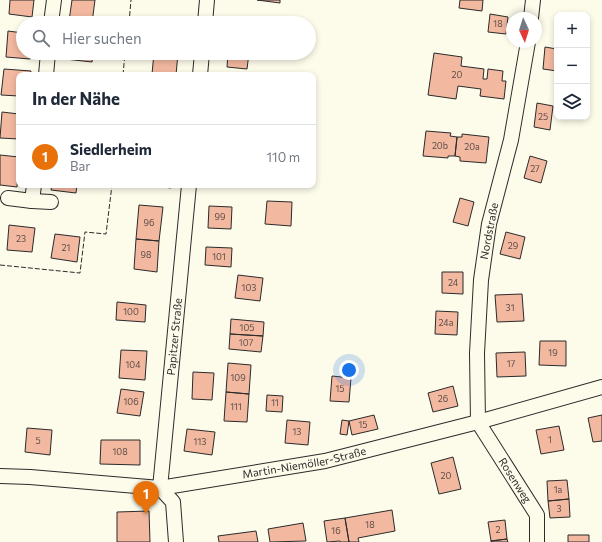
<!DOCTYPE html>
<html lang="de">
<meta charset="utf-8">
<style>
body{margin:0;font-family:Commissioner,sans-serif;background:#f6f6f7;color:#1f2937}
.controls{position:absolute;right:12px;top:12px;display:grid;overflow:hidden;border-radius:8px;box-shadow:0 2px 6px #0003}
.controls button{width:36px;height:36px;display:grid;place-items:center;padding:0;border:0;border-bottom:1px solid #e0e1e3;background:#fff;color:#1f2937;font:20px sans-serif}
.compass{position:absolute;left:506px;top:12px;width:36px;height:36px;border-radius:50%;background:#fff;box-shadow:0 2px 6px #0003;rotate:176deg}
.you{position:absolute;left:349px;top:370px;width:14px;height:14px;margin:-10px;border:3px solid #fff;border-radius:50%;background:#1a73e8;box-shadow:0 0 0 6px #1a73e833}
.badge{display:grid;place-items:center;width:26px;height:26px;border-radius:50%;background:#b45309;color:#fff;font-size:13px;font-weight:700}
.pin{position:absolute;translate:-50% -33px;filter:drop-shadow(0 1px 2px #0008)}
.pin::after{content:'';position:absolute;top:21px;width:14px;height:12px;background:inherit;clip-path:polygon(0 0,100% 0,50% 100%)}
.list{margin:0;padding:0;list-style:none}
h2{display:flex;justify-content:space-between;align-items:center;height:52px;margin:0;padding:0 16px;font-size:17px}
h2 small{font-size:13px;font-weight:400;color:#747a83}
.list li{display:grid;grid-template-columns:26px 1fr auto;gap:12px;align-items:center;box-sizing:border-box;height:64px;padding:0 16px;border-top:1px solid #e0e1e3}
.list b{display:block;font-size:15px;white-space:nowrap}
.list p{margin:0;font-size:13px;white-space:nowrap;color:#747a83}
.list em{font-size:13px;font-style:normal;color:#747a83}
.icon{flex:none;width:22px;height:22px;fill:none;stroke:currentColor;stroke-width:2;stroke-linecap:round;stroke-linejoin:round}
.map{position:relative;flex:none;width:602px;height:542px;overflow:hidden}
.search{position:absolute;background:#fff;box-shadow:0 2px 6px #0003;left:16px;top:16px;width:300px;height:44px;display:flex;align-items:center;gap:10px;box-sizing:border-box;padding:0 14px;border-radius:22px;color:#747a83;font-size:15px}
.panel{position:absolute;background:#fff;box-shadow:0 2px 6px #0003;left:16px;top:72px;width:300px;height:116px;border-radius:8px}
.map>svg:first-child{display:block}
</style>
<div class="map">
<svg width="602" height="542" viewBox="0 0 602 542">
<rect width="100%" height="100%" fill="#fdfbea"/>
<path fill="#f2b8a0" stroke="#2b2b2b" d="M10,0H34L32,17L9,14Z
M72,0H95L92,23L69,21Z
M257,0H280V3Z
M460,0H483L482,11L459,8Z
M490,14L508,17L506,34L488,32Z
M8,31L23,33V53H31L30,59L6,57Z
M545,47L557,49V71L543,69Z
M66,53H93L92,62L65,59Z
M154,53H178L176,75L152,74Z
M228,53H249L247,69L227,67Z
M434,53L462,57L461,66L484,69L483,79H487L488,69L503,71L502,81H506L504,99L480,96L481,89L458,86L456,99L428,95Z
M4,69L31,71L30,75H19V96L1,95Z
M537,103L553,106L550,130L534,127Z
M2,112L19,114V139L0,138Z
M426,131L451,133L450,136L457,137L455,156H448V158L423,156Z
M462,134L489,137L486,163L460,161V157L455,156L457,137H462Z
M0,155L19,157L17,187L0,185Z
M530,156L547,161L541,183L524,178Z
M52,185H77L76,193L51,190Z
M148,185H171V188Z
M460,198L474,202L468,226L453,222Z
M267,201L292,202L291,226L265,224Z
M139,205L163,207L159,241L136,239Z
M209,206L232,207L231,229L208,228Z
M9,225L35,228L32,252L7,250Z
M506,232L525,237L520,259L500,254Z
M55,234L80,237L77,262L51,258Z
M136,239L159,241L157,272L134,269Z
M206,247L232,248L231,267L205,265Z
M442,272H463V294L442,293Z
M238,275L263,278L260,301L235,298Z
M522,294L524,321L497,322L495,295Z
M117,302L146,305L145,322L116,320Z
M436,311L458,312L457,335L435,334Z
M231,319L264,322L263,336L230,334Z
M230,334L263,336L261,352L229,349Z
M540,341H566V366L539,365Z
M121,350L147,351L145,380L119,378Z
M525,352L526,376L497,377L496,353Z
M228,363L251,365L249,394L226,392Z
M193,372L214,373L212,400L192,399Z
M332,376L351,378L349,402L330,401Z
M453,386L458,406L433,412L428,393Z
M121,389L144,392L140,416L117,413Z
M226,392L249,394L247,422L224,421Z
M267,395L283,396L282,412L266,411Z
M374,415L378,429L352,435L349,421Z
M602,415V441L593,442L588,418Z
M287,420L310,422L308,445L285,443Z
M342,420L349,421L347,435L340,434Z
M559,426L564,450L541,454L536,430Z
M27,428L52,430L50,455L25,452Z
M187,429L215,432L212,455L184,451Z
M101,440H140V465L100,464Z
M453,457L461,489L439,494L431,463Z
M567,480L569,499L548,501L547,481Z
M569,499L570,517L550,518L548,501Z
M392,510L395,531L358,538L359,542H349L345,518Z
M149,511L150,542H117V512Z
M345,518L349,542H340V541L327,542L324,521Z
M505,520L507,539L491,541L488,522Z
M303,523L306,541L270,542L268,529Z
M256,531L258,542H219L218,536Z
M568,535H589V542H568Z
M507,539L508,542H491V541Z"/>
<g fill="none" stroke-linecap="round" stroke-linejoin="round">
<g stroke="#2b2b2b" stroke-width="16">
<g id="minor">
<path d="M531,18L533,0"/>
<path d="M51,23L54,0"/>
<path d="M205,23L207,0"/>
<path id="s1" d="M528,42L511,140L489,224L481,280L477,353L478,422L537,515V542"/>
<path d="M46,75L48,53"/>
<path d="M200,75L202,53"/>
<path d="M8,198L32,201L34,185"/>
<path d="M32,201L51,202"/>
<path id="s2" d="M0,476L30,477L160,488L325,461L478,422L602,387"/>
<path id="s3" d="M160,488L189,185"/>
<path d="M160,488L173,502L176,542"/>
</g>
</g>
<use href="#minor" stroke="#fdfbea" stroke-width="14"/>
<path stroke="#2b2b2b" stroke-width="1" stroke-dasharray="5 2" stroke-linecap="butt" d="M129,23L131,0
M123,75L125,53
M0,265L80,273L85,232L106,234L112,185"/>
</g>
<g text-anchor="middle" stroke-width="3" stroke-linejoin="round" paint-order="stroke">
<g font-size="9" fill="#5d4e48">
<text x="498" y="27">18</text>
<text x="457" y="78">20</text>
<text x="543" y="120">25</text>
<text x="440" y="149">20b</text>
<text x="472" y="150">20a</text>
<text x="535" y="172">27</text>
<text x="220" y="220">99</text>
<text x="149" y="226">96</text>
<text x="21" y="242">23</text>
<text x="513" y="249">29</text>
<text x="66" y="251">21</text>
<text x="146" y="258">98</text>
<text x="219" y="260">101</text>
<text x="453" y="286">24</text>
<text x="249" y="291">103</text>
<text x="510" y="311">31</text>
<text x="131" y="315">100</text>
<text x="446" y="326">24a</text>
<text x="247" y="331">105</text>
<text x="246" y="346">107</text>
<text x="553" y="356">19</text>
<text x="511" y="367">17</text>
<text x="133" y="368">104</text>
<text x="238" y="381">109</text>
<text x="340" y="392">15</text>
<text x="443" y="402">26</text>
<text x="131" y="405">106</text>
<text x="275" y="406">11</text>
<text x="236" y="410">111</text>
<text x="363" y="428">15</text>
<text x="297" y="435">13</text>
<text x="550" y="443">1</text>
<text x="38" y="444">5</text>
<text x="200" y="445">113</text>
<text x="120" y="455">108</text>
<text x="446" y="479">20</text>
<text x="558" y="493">1a</text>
<text x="559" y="512">3</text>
<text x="370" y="528">18</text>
<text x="498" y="533">2</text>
<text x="336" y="534">16</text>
</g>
<g font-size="11" fill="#2b2b2b" stroke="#fdfbea">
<text transform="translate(489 231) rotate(-79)" y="4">Nordstraße</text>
<text dy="4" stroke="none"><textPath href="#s3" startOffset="152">Papitzer Straße</textPath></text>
<text dy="4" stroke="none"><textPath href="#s2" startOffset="307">Martin-Niemöller-Straße</textPath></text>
<text dy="4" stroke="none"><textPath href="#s1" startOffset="454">Rosenweg</textPath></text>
</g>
</g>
</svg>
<div class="controls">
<button>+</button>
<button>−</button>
<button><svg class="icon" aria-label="layers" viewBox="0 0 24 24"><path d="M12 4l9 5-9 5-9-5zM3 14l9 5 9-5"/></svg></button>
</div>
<svg class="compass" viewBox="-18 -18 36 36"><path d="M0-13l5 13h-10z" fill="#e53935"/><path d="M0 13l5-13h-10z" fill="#747a83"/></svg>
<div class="you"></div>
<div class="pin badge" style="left:146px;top:514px;background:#e8710a">1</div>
<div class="search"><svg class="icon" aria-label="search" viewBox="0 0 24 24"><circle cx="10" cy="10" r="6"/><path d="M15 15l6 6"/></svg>Hier suchen</div>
<section class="panel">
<h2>In der Nähe<small></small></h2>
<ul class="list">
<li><span class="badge" style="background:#e8710a">1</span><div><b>Siedlerheim</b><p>Bar</p></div><em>110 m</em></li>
</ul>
</section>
</div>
